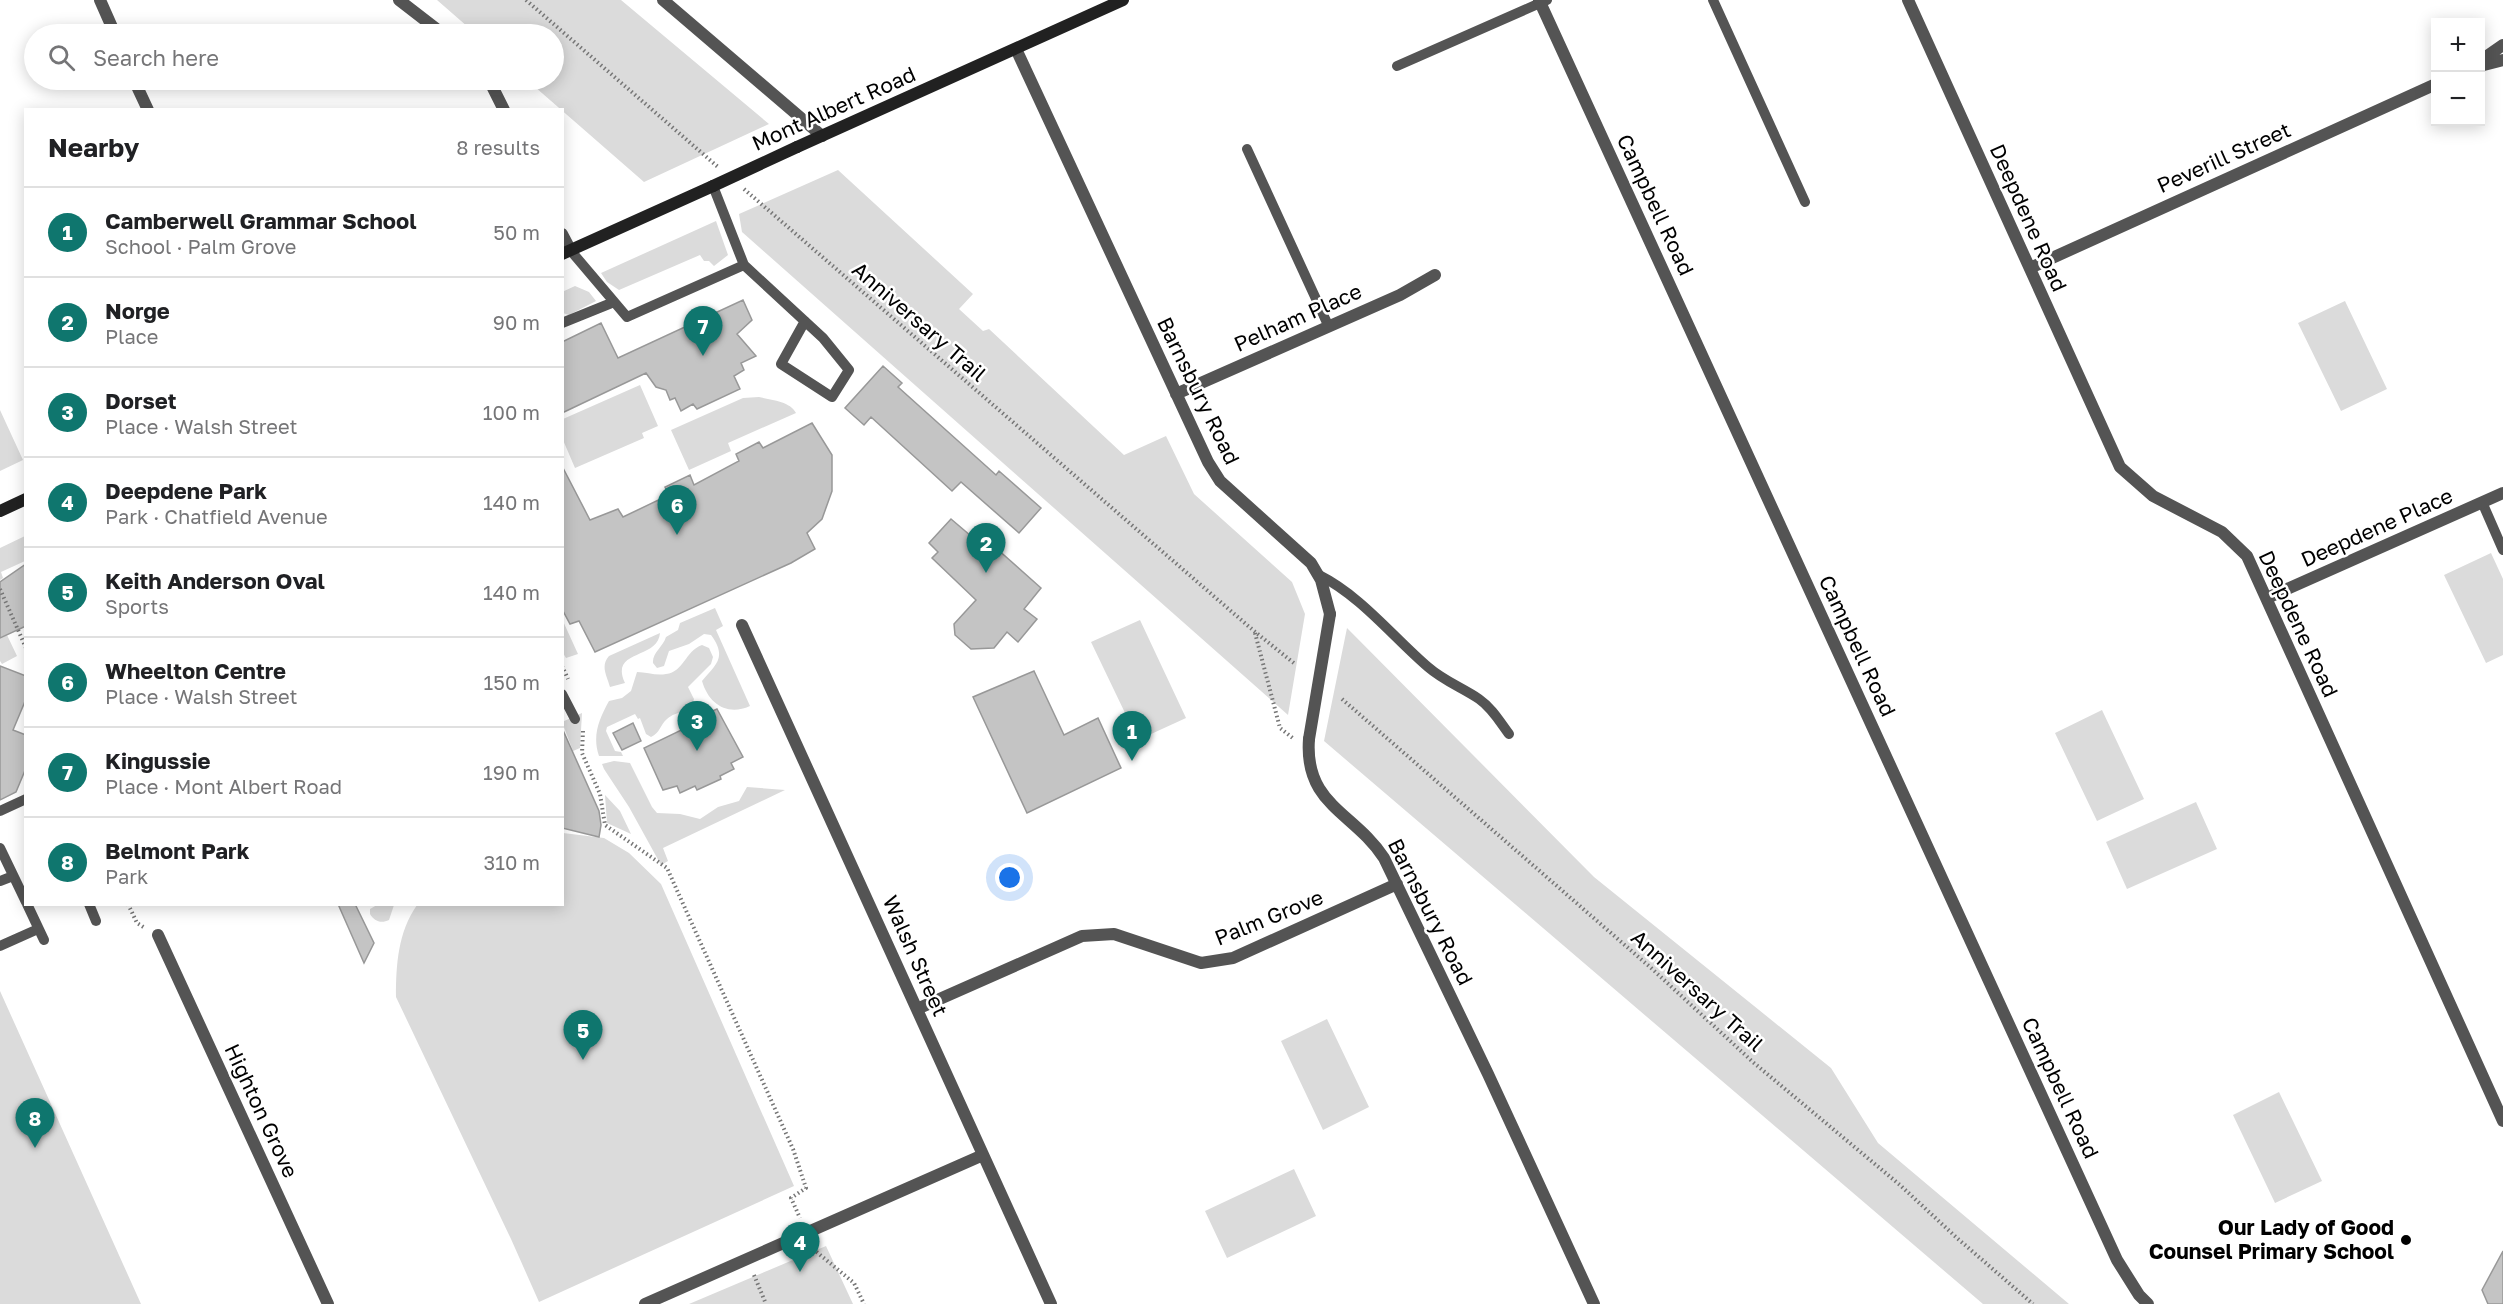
<!DOCTYPE html>
<meta charset="utf-8">
<style>
body{margin:0;font-family:"Golos Text",sans-serif;background:#f2f2f2;color:#202124}
.controls{position:absolute;right:18px;top:18px;display:grid;overflow:hidden;border-radius:0px;box-shadow:0 3px 15px #0003}
.controls button{width:54px;height:54px;display:grid;place-items:center;padding:0;border:0;border-bottom:2px solid #e0e0e0;background:#fff;color:#202124;font:30px sans-serif}
.you{position:absolute;left:1010px;top:878px;width:21px;height:21px;margin:-15px;border:4px solid #fff;border-radius:50%;background:#1a73e8;box-shadow:0 0 0 9px #1a73e833}
.badge{display:grid;place-items:center;width:39px;height:39px;border-radius:50%;background:#0f766e;color:#fff;font-size:20px;font-weight:700}
.pin{position:absolute;translate:-50% -50px;filter:drop-shadow(0 2px 3px #0008)}
.pin::after{content:'';position:absolute;top:32px;width:21px;height:18px;background:inherit;clip-path:polygon(0 0,100% 0,50% 100%)}
.list{margin:0;padding:0;list-style:none}
h2{display:flex;justify-content:space-between;align-items:center;height:78px;margin:0;padding:0 24px;font-size:26px}
h2 small{font-size:20px;font-weight:400;color:#757577}
.list li{display:grid;grid-template-columns:39px 1fr auto;gap:18px;align-items:center;box-sizing:border-box;height:90px;padding:0 24px;border-top:2px solid #e0e0e0}
.list b{display:block;font-size:22px;white-space:nowrap}
.list p{margin:0;font-size:20px;white-space:nowrap;color:#757577}
.list em{font-size:20px;font-style:normal;color:#757577}
.icon{flex:none;width:33px;height:33px;fill:none;stroke:currentColor;stroke-width:2;stroke-linecap:round;stroke-linejoin:round}
.map{position:relative;flex:none;width:2503px;height:1304px;overflow:hidden}
.search{position:absolute;background:#fff;box-shadow:0 3px 15px #0003;left:24px;top:24px;width:540px;height:66px;display:flex;align-items:center;gap:15px;box-sizing:border-box;padding:0 21px;border-radius:33px;color:#757577;font-size:22px}
.panel{position:absolute;background:#fff;box-shadow:0 3px 15px #0003;left:24px;top:108px;width:540px;height:798px;border-radius:0px}
.map>svg:first-child{display:block}
</style>
<div class="map">
<svg width="2503" height="1304" viewBox="0 0 2503 1304">
<rect width="100%" height="100%" fill="#fff"/>
<path fill="#dbdbdb" d="M437,0H621L769,124L644,182L527,80H554V34H476Z
M838,170L973,294L959,309L983,331L989,329L1124,455L1166,436L1194,494L1292,582L1305,614L1288,715L742,232L739,214Z
M716,221L728,255L714,266L709,261H704L700,255L619,290L607,282L601,273Z
M575,286L589,292L596,301L569,315L563,313L562,292Z
M2345,301L2387,389L2341,411L2298,323Z
M640,385L658,426L642,433L644,438L575,468L563,440V419Z
M759,397C771,400 790,401 796,413L728,443L731,451L689,470L671,430L743,398Z
M0,410L23,460L0,471Z
M25,536V561L1,572L3,578L0,580V548Z
M2491,553L2503,579V655L2486,663L2444,575Z
M715,608L723,626L716,630L750,706C728,716 709,705 702,681C715,665 728,658 711,635L704,634L689,644L669,651L664,666L657,668L653,663C652,653 663,647 666,637L678,630L680,623Z
M562,619L578,654L566,658L563,653Z
M1140,620L1186,718L1138,740L1091,642Z
M1347,628L1594,877L1831,1068L1878,1143L2069,1304H1983L1324,741Z
M660,633C658,660 609,649 625,683L610,687C607,676 600,666 609,656Z
M7,635L17,656L2,664L0,661V638Z
M702,645L709,648L713,657L711,664L688,687L694,699C690,714 677,710 667,719C660,725 660,733 651,737L646,734L640,718L638,719L635,714L607,727L606,731L615,751L621,752L623,756H599C592,736 599,719 609,701L622,698L631,691L637,672C647,672 656,676 666,674C684,672 685,651 702,645Z
M2102,710L2144,799L2097,821L2055,733Z
M582,713L580,748L573,751L562,722Z
M614,761L630,763L652,807L657,813L680,814L700,819L718,807L739,801L747,787L785,790L663,848L668,861L661,865L629,807L604,769L602,764Z
M605,795L620,811L631,834L607,823Z
M2196,802L2217,849L2127,889L2106,842Z
M563,833L604,838L629,853L661,884L794,1186L539,1302L511,1239L396,997C396,965 398,932 417,905L562,904Z
M377,905H394L389,920C381,924 374,921 370,914V909Z
M0,991L141,1304H0Z
M1327,1019L1369,1107L1323,1130L1281,1041Z
M2279,1092L2322,1181L2275,1203L2233,1115Z
M1294,1169L1316,1216L1227,1258L1205,1211Z
M826,1246L853,1304H689Z"/>
<path fill="#c4c4c4" stroke="#989898" stroke-width="1.5" d="M743,300L752,320L737,334L756,356L741,363L744,370L734,376L740,389L697,409L693,404L681,411L675,398L670,400L666,390L656,387L646,373L562,413V342L601,323L618,358Z
M883,366L902,383L898,387L996,475L999,471L1041,508L1019,533L961,482L952,491L871,417L864,425L845,408Z
M812,423L832,455V491L822,519L807,533L815,549L791,563L595,652L579,621L570,624L562,609V466L590,520L618,509L623,517L669,495L665,487L690,475L694,485L739,461L736,454L759,442L763,448Z
M951,519L991,553L996,548L1041,588L1024,609L1037,619L1018,642L1007,632L994,648L971,649L955,635L954,624L976,600L932,558L938,552L929,543Z
M26,564V626L0,638V582Z
M0,666L26,676V699L13,730L26,735V768L16,792L0,800Z
M1034,671L1064,735L1098,718L1121,768L1027,813L973,697Z
M717,709L743,757L731,763L734,769L720,776L721,779L697,790L695,786L680,793L677,786L663,790L644,748L694,724L692,720Z
M633,723L641,741L622,750L613,733Z
M562,728L599,811L601,825L599,837L562,828Z
M338,904H355L374,943L364,963Z
M2503,1251V1304H2488L2482,1290Z"/>
<g fill="none" stroke-linecap="round" stroke-linejoin="round">
<path stroke="#767676" stroke-width="4" stroke-dasharray="1.5 3" stroke-linecap="butt" d="M526,0L718,167
M744,189L1254,631L1295,664
M0,589L26,648
M1255,633L1280,728L1294,739
M562,666L568,679
M1342,699L1650,967L1754,1063L1900,1185L1957,1238L2033,1304
M583,731L582,753L600,794L605,825L667,868L793,1149L806,1188L791,1198L800,1218
M128,904L137,923L145,928
M813,1249L854,1283L864,1304
M754,1275L766,1304"/>
<path stroke="#545454" stroke-width="10" d="M1713,0L1805,202
M1397,66L1547,0
M1247,149L1328,325
M713,186L744,265L823,338L849,370L832,397L781,364L805,321
M571,251L627,317L744,265
M562,323L614,302
M2482,502L2503,550
M1319,575C1361,596 1393,637 1428,667C1444,681 1463,688 1479,699C1492,708 1500,722 1509,734
M562,694L575,719
M0,811L26,799
M0,848L26,902
M0,881L13,876
M27,904L44,940
M89,904L96,921
M0,946L38,929"/>
<path stroke="#545454" stroke-width="12" d="M100,0L115,34
M399,0L443,34
M663,0L822,136
M1539,0L2117,1260L2139,1295L2148,1304
M1908,0L2120,467L2153,496L2222,532L2247,556L2503,1121
M1016,49L1208,462L1220,481L1311,563L1321,580L1330,614
M2480,61L2503,45
M2480,66L2503,60
M134,80L148,110
M489,80L504,110
M562,234L571,251
M2030,268L2436,84
M1176,394L1400,295L1435,275
M2267,598L2503,493
M742,625L1051,1304
M1309,739C1304,805 1354,812 1384,858L1488,1074L1594,1304
M158,935L328,1304
M917,1009L1082,936L1114,934L1201,963L1233,958L1397,884
M645,1304L983,1155"/>
<path stroke="#212121" stroke-width="12" d="M797,147L1123,0
M562,254L713,186
M0,511L26,499"/>
<path stroke="#545454" stroke-width="12" d="M1309,739L1330,614"/>
<path stroke="#212121" stroke-width="12" d="M713,186L797,147"/>
</g>
<circle fill="#000" stroke="#fff" stroke-width="2" cx="2406" cy="1240" r="6"/>
<g text-anchor="middle" stroke-width="5" stroke-linejoin="round" paint-order="stroke">
<g font-size="21" fill="#000" stroke="#fff">
<text transform="translate(834 109) rotate(-24)" y="7">Mont Albert Road</text>
<text transform="translate(2224 158) rotate(-24)" y="7">Peverill Street</text>
<text transform="translate(1655 205) rotate(65)" y="7">Campbell Road</text>
<text transform="translate(2028 218) rotate(66)" y="7">Deepdene Road</text>
<text transform="translate(1298 318) rotate(-24)" y="7">Pelham Place</text>
<text transform="translate(919 322) rotate(41)" y="7">Anniversary Trail</text>
<text transform="translate(1198 391) rotate(64)" y="7">Barnsbury Road</text>
<text transform="translate(2377 528) rotate(-24)" y="7">Deepdene Place</text>
<text transform="translate(2298 624) rotate(65)" y="7">Deepdene Road</text>
<text transform="translate(1857 646) rotate(65)" y="7">Campbell Road</text>
<text transform="translate(1430 912) rotate(63)" y="7">Barnsbury Road</text>
<text transform="translate(1269 918) rotate(-22)" y="7">Palm Grove</text>
<text transform="translate(915 956) rotate(66)" y="7">Walsh Street</text>
<text transform="translate(1697 991) rotate(42)" y="7">Anniversary Trail</text>
<text transform="translate(2060 1088) rotate(65)" y="7">Campbell Road</text>
<text transform="translate(261 1111) rotate(65)" y="7">Highton Grove</text>
</g>
<g font-size="21" font-weight="bold" fill="#000" stroke="#fff" text-anchor="end">
<text x="2394" y="1235">Our Lady of Good<tspan x="2394" dy="24">Counsel Primary School</tspan></text>
</g>
</g>
</svg>
<div class="controls">
<button>+</button>
<button>−</button>
</div>
<div class="you"></div>
<div class="pin badge" style="left:1132px;top:761px">1</div>
<div class="pin badge" style="left:986px;top:573px">2</div>
<div class="pin badge" style="left:697px;top:751px">3</div>
<div class="pin badge" style="left:800px;top:1272px">4</div>
<div class="pin badge" style="left:583px;top:1060px">5</div>
<div class="pin badge" style="left:677px;top:535px">6</div>
<div class="pin badge" style="left:703px;top:356px">7</div>
<div class="pin badge" style="left:35px;top:1148px">8</div>
<div class="search"><svg class="icon" aria-label="search" viewBox="0 0 24 24"><circle cx="10" cy="10" r="6"/><path d="M15 15l6 6"/></svg>Search here</div>
<section class="panel">
<h2>Nearby<small>8 results</small></h2>
<ul class="list">
<li><span class="badge">1</span><div><b>Camberwell Grammar School</b><p>School · Palm Grove</p></div><em>50 m</em></li>
<li><span class="badge">2</span><div><b>Norge</b><p>Place</p></div><em>90 m</em></li>
<li><span class="badge">3</span><div><b>Dorset</b><p>Place · Walsh Street</p></div><em>100 m</em></li>
<li><span class="badge">4</span><div><b>Deepdene Park</b><p>Park · Chatfield Avenue</p></div><em>140 m</em></li>
<li><span class="badge">5</span><div><b>Keith Anderson Oval</b><p>Sports</p></div><em>140 m</em></li>
<li><span class="badge">6</span><div><b>Wheelton Centre</b><p>Place · Walsh Street</p></div><em>150 m</em></li>
<li><span class="badge">7</span><div><b>Kingussie</b><p>Place · Mont Albert Road</p></div><em>190 m</em></li>
<li><span class="badge">8</span><div><b>Belmont Park</b><p>Park</p></div><em>310 m</em></li>
</ul>
</section>
</div>
